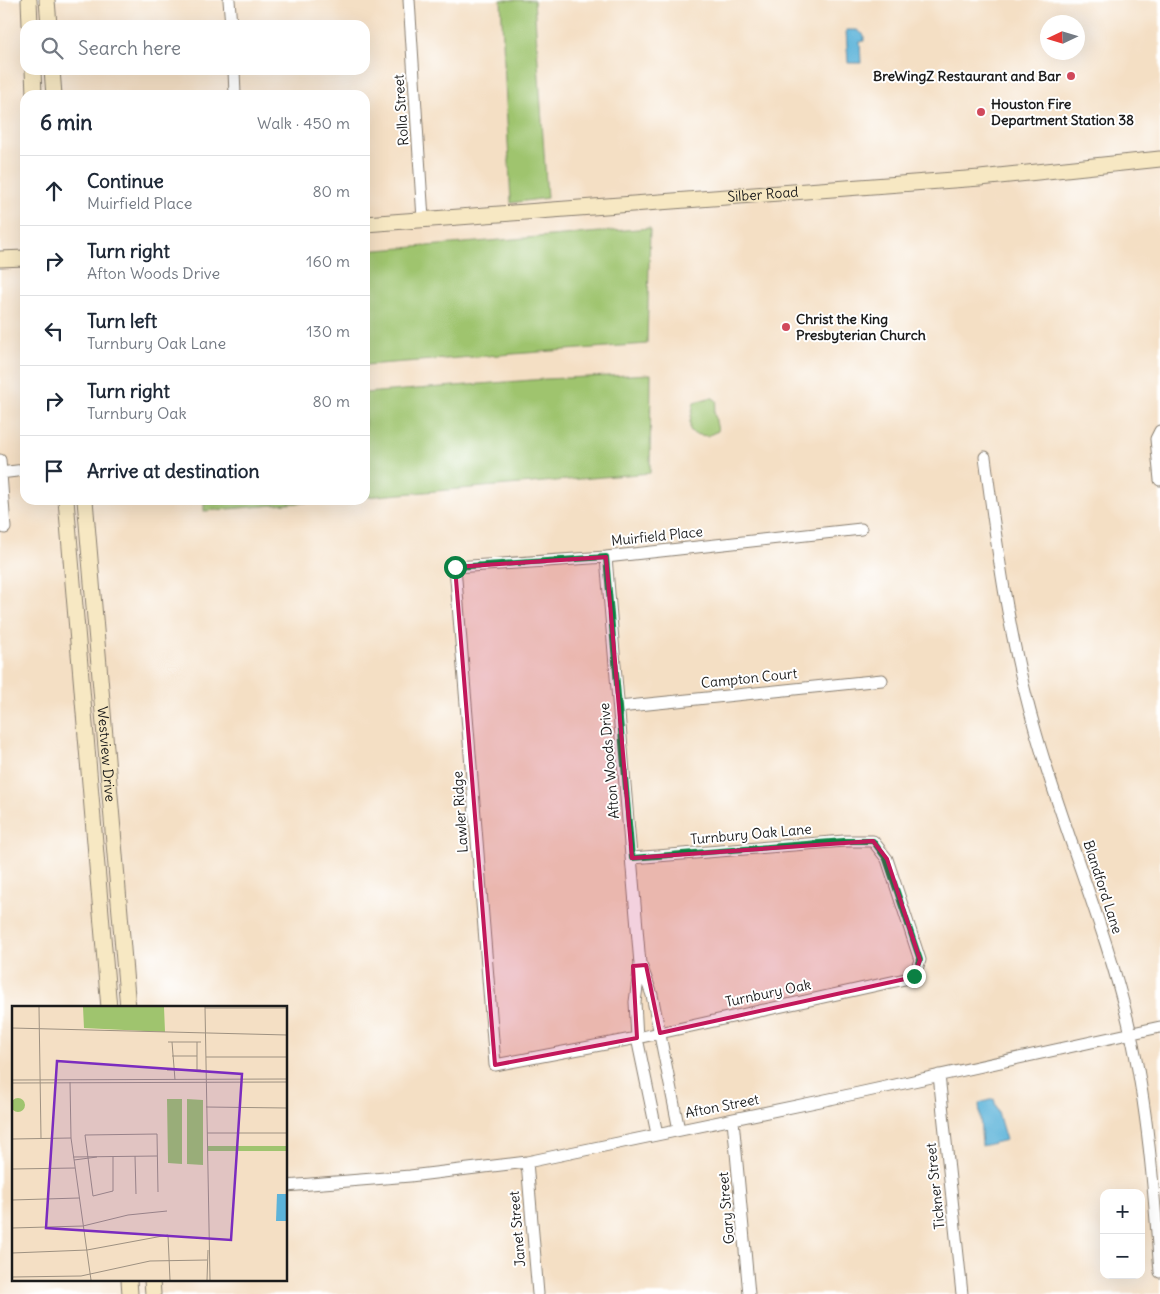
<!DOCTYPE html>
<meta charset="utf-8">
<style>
body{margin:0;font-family:Delius,sans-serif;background:#f6f6f7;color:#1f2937}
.controls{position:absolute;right:15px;bottom:15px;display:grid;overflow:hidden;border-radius:10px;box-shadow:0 5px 20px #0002}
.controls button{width:45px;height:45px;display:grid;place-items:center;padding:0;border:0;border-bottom:1px solid #e0e1e3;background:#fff;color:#1f2937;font:25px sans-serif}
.compass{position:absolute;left:1040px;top:15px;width:45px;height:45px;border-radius:50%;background:#fff;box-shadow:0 5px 20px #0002;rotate:266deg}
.stop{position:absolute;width:15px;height:15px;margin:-11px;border:4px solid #0b8043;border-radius:50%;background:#fff}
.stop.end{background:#0b8043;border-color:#fff;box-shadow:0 1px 5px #0008}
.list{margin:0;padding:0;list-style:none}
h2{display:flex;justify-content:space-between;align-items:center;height:65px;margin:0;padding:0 20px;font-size:21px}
h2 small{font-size:16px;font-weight:400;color:#747a83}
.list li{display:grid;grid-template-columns:32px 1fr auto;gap:15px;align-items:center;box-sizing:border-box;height:70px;padding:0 20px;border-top:1px solid #e0e1e3}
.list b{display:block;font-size:19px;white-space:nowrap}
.list p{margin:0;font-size:16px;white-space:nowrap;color:#747a83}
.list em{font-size:16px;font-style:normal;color:#747a83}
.icon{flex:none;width:28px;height:28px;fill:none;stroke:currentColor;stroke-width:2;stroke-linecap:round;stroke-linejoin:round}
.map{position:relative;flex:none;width:1160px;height:1294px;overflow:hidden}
.search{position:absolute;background:#fff;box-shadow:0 5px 20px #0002;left:20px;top:20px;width:350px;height:55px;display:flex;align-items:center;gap:12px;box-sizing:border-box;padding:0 18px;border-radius:15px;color:#747a83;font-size:19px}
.panel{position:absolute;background:#fff;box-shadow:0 5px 20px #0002;left:20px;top:90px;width:350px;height:415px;border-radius:15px}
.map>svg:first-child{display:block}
</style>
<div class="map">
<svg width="1160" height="1294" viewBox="0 0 1160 1294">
<rect width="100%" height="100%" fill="#fff"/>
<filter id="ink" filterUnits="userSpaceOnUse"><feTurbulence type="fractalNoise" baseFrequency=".02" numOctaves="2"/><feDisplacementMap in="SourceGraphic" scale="10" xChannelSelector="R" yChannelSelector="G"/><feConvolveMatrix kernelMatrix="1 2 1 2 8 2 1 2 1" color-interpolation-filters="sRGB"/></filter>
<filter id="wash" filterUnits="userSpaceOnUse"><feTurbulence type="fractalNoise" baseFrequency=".0096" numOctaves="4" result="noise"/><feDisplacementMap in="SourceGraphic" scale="20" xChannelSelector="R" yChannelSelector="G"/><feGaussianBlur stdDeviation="1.12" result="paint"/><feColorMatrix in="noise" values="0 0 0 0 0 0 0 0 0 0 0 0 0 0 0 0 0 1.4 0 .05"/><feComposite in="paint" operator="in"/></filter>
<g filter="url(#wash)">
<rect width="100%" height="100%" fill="#f4dfc4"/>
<path fill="#9fc46e" stroke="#5e7045" d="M501,0H534L547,198L511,203Z
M650,228L647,344L365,365V251Z
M651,374L650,473L365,497V393L545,379Z
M709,398H713L717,401L714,411L718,431L707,436L694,434L690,430V422L694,402Z
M204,500H334L204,511Z"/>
<path fill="#5cb3d9" stroke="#3c687a" d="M846,30H857L864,35V41L860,42L861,63H848Z
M994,1099L1006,1140L982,1146L979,1103Z"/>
</g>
<g filter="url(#ink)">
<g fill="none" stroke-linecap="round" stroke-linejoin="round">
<g stroke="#887e70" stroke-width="13">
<path id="street" d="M229,0L231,25
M409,0L423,219
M234,70L235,95
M1160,431L1156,439L1160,480
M985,457C997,548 1009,638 1034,726C1062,828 1106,926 1130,1030C1148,1109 1154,1192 1160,1272
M0,460L5,528
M0,473L25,470
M606,557L640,964L635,1002L637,1038L657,1134
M619,707L882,680
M632,858L844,841H873L887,859L920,960L914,977L637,1038L495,1065L455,567L606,557L861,529
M641,965L652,995L679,1130
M939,1075L962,1294
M733,1120L749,1294
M527,1162L538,1294
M286,1186L410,1176L527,1162L854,1094L1160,1027"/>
</g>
<g stroke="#887e70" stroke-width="17">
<g id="secondary">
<path d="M29,0L30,25"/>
<path d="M47,0L49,25"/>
<path d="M33,70L34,95"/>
<path d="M52,70L54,95"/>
<path id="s1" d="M365,224L980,178L1160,159"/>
<path d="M0,259L25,258"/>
<path d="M66,500L109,1008"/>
<path id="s2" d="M85,500L128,1008"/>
<path d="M129,1280L130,1294"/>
<path d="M152,1280L153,1294"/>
</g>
</g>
<use href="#street" stroke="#fff" stroke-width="11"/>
<use href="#secondary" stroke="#f7e8c3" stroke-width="15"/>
</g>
</g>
<g fill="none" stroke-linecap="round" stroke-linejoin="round" filter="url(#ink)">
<path stroke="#0b8043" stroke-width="6" d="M455,567L606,557L632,858L844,841H873L886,859L920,960L914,976"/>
</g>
<path fill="#c2185b" fill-opacity="0.2" stroke="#c2185b" stroke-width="4" stroke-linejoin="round" d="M606,557L632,858L873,841L887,859L920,960L914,977L660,1033L646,965L633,966L637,1038L495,1065L455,567Z"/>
<g fill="#d1495b" stroke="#fff" stroke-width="2">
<circle cx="1071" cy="76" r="5"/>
<circle cx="981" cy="112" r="5"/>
<circle cx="786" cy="327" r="5"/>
</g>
<g text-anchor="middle" stroke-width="4" stroke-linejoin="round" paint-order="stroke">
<g font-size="14" font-weight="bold" fill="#1c1c1c" stroke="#fff" text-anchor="start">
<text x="1061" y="81" text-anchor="end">BreWingZ Restaurant and Bar</text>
<text x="991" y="109">Houston Fire<tspan x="991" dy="16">Department Station 38</tspan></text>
<text x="796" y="324">Christ the King<tspan x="796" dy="16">Presbyterian Church</tspan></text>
</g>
<g font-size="14" fill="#1c1c1c" stroke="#fff">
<text transform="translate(401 110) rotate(-94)" y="5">Rolla Street</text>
<text dy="5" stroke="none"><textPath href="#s1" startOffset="399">Silber Road</textPath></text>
<text transform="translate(657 536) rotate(-6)" y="5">Muirfield Place</text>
<text transform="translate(749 678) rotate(-6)" y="5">Campton Court</text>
<text dy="5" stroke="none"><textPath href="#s2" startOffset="255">Westview Drive</textPath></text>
<text transform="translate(609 761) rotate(-95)" y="5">Afton Woods Drive</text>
<text transform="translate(460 812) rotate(-94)" y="5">Lawler Ridge</text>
<text transform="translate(751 834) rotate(-5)" y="5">Turnbury Oak Lane</text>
<text transform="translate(1103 887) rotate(72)" y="5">Blandford Lane</text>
<text transform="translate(768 993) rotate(-12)" y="5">Turnbury Oak</text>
<text transform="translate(722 1106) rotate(-11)" y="5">Afton Street</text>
<text transform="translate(935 1186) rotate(-96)" y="5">Tickner Street</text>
<text transform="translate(726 1208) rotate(-95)" y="5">Gary Street</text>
<text transform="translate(517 1229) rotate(-95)" y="5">Janet Street</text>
</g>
</g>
<g transform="translate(12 1006)">
<rect width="275" height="275" fill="#f4dfc4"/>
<path d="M71,1H152L153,26L72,22ZM-1 99a7 7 0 1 1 14 0a7 7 0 1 1-14 0ZM155,93H170V158L156,157ZM175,93L191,94V159L175,158ZM196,140H275V145H196Z" fill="#9fc46e"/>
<path d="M265,188H275V215H264Z" fill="#5cb3d9"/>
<path fill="none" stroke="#9e9181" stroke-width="1" d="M27,1L29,132M193,1L198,274M193,2H275M0,22L275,29M156,36H189M160,36L163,74M185,36V64M160,50H185M194,51H275M155,64H189M0,74L275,73M58,76L59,132L79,274M0,77L275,76M194,101L275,102M195,127H275M0,133L59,132M101,150V185L81,190L73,129L145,128L146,186M123,150L124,188M61,151L145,150M62,154L85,151M0,163L63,162M0,194L67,192M0,222L71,220L116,209L155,205M0,247L75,244L156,229L158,274M0,271L69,270L138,255L195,254M195,274L196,244"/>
<path fill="#7b2cbf" fill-opacity="0.15" stroke="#7b2cbf" stroke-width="2.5" d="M45,55L230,68L219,234L34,222Z"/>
<rect width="275" height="275" fill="none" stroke="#1c1c1c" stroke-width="2.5"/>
</g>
</svg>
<div class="controls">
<button>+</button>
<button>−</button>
</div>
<svg class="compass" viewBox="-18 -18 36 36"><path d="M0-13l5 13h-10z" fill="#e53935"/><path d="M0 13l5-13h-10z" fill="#747a83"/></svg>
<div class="stop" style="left:455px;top:567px"></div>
<div class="stop end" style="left:914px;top:976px"></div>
<div class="search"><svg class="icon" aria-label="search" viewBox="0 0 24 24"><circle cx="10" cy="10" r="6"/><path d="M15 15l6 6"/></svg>Search here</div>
<section class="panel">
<h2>6 min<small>Walk · 450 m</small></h2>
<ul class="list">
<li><svg class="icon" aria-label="ahead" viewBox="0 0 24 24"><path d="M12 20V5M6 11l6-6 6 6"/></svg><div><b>Continue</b><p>Muirfield Place</p></div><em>80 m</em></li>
<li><svg class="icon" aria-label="right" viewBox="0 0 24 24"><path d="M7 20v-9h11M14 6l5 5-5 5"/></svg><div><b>Turn right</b><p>Afton Woods Drive</p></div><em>160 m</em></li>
<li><svg class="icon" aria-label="left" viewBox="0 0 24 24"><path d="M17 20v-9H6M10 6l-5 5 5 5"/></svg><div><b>Turn left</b><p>Turnbury Oak Lane</p></div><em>130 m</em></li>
<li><svg class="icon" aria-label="right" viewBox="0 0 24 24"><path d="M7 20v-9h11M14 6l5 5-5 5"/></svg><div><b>Turn right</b><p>Turnbury Oak</p></div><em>80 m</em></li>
<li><svg class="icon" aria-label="arrive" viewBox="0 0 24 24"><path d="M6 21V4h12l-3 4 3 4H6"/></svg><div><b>Arrive at destination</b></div></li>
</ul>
</section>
</div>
